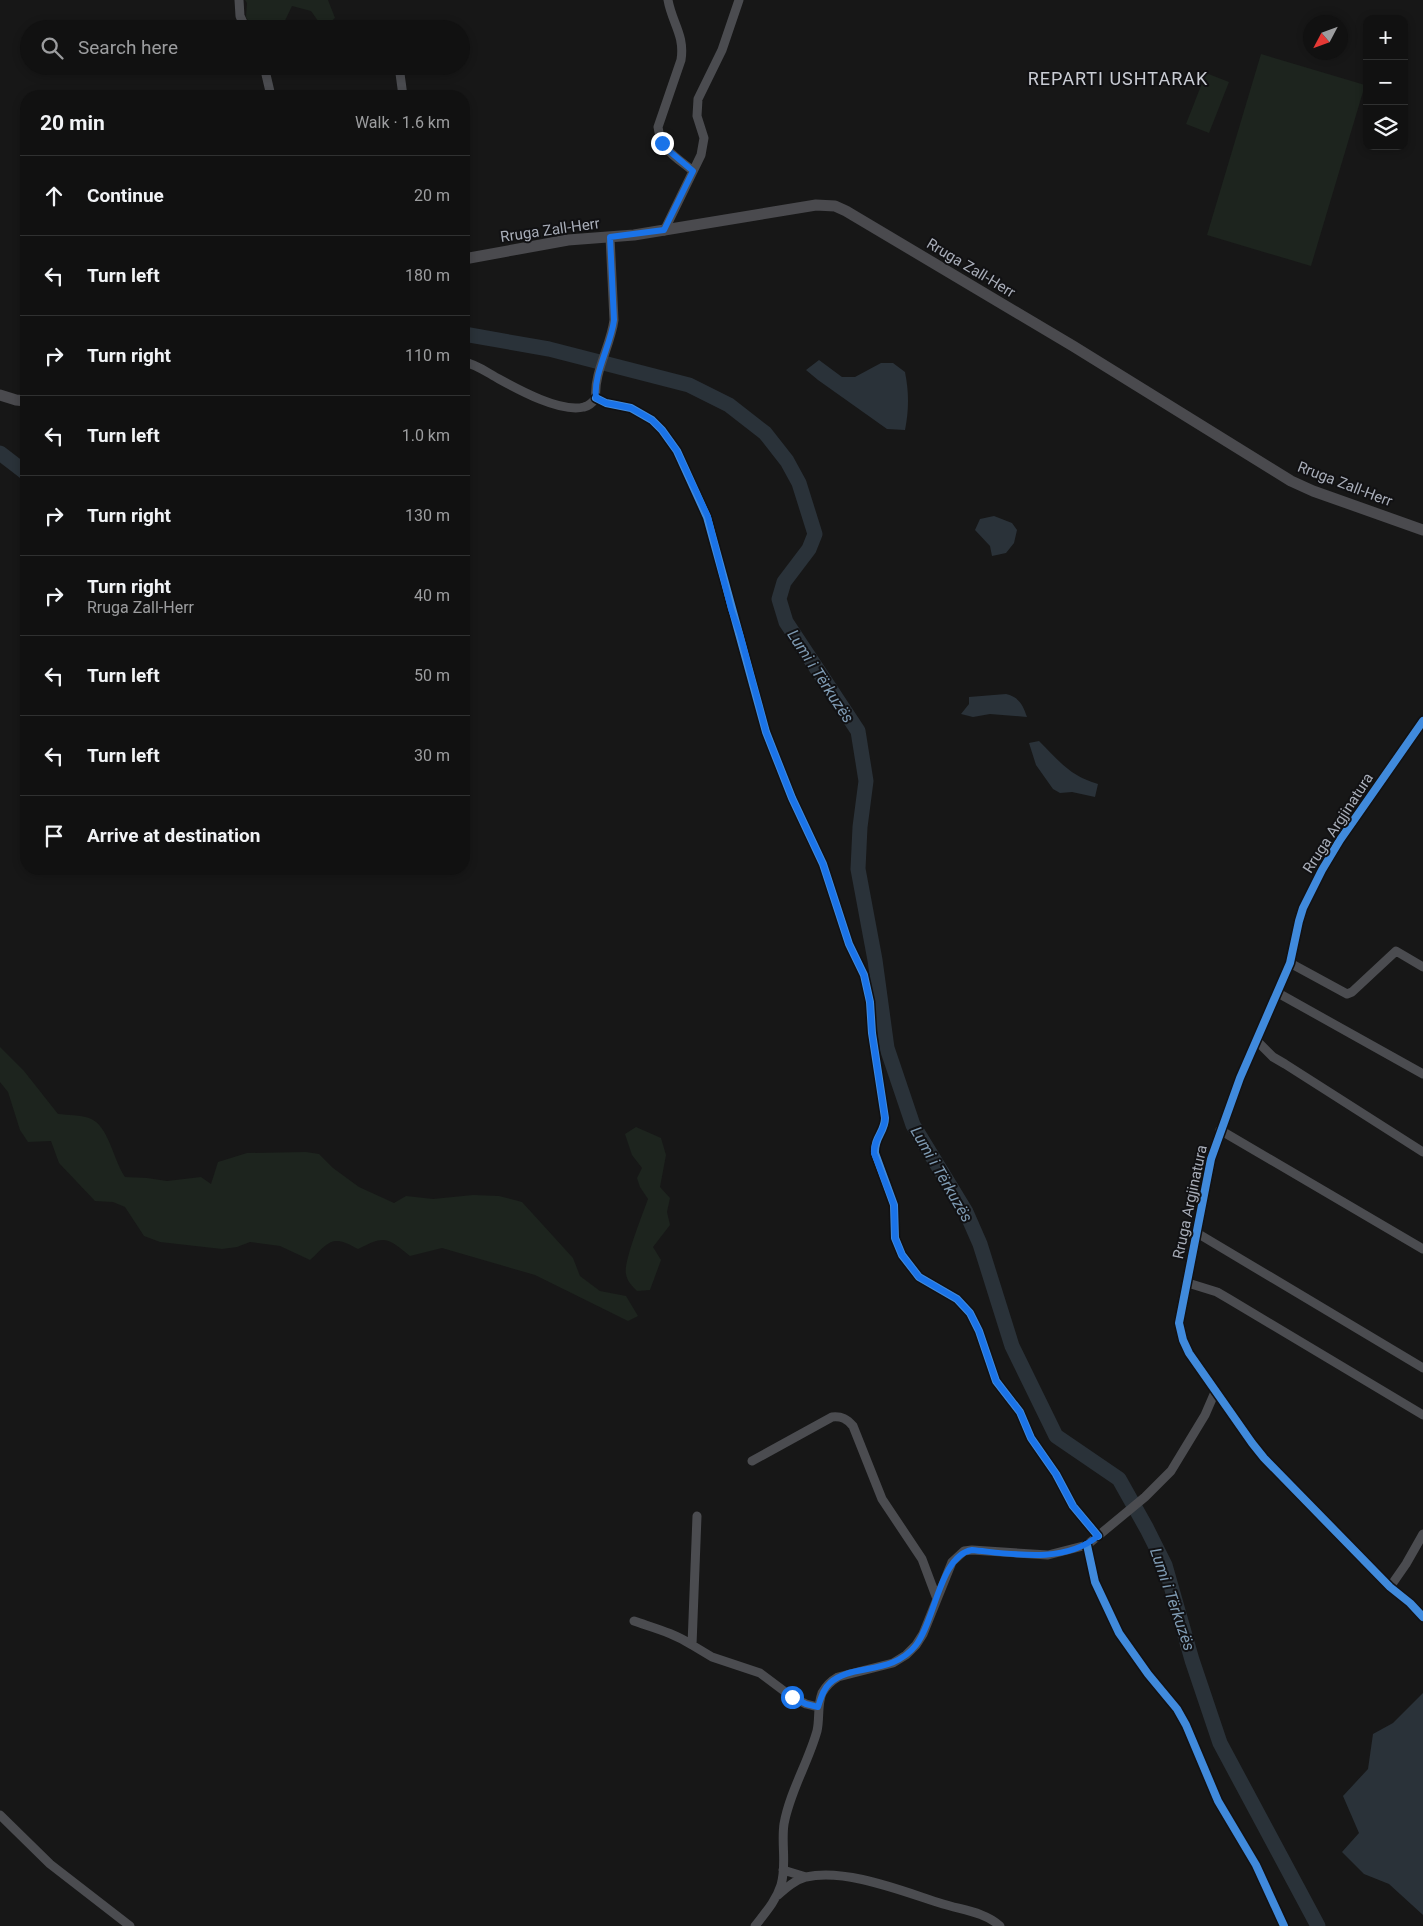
<!DOCTYPE html>
<meta charset="utf-8">
<style>
body{margin:0;font-family:Roboto,sans-serif;background:#1a1a1a;color:#f1f3f6}
.controls{position:absolute;right:15px;top:15px;display:grid;overflow:hidden;border-radius:10px;box-shadow:0 2px 8px #0003}
.controls button{width:45px;height:45px;display:grid;place-items:center;padding:0;border:0;border-bottom:1px solid #303131;background:#111;color:#f1f3f6;font:25px sans-serif}
.compass{position:absolute;left:1303px;top:15px;width:45px;height:45px;border-radius:50%;background:#111;box-shadow:0 2px 8px #0003;rotate:229deg}
.stop{position:absolute;width:15px;height:15px;margin:-11px;border:4px solid #1a73e8;border-radius:50%;background:#fff}
.stop.end{background:#1a73e8;border-color:#fff;box-shadow:0 1px 5px #0008}
.list{margin:0;padding:0;list-style:none}
h2{display:flex;justify-content:space-between;align-items:center;height:65px;margin:0;padding:0 20px;font-size:21px}
h2 small{font-size:16px;font-weight:400;color:#9c9d9f}
.list li{display:grid;grid-template-columns:32px 1fr auto;gap:15px;align-items:center;box-sizing:border-box;height:80px;padding:0 20px;border-top:1px solid #303131}
.list b{display:block;font-size:19px;white-space:nowrap}
.list p{margin:0;font-size:16px;white-space:nowrap;color:#9c9d9f}
.list em{font-size:16px;font-style:normal;color:#9c9d9f}
.icon{flex:none;width:28px;height:28px;fill:none;stroke:currentColor;stroke-width:2;stroke-linecap:round;stroke-linejoin:round}
.map{position:relative;flex:none;width:1423px;height:1926px;overflow:hidden}
.search{position:absolute;background:#111;box-shadow:0 2px 8px #0003;left:20px;top:20px;width:450px;height:55px;display:flex;align-items:center;gap:12px;box-sizing:border-box;padding:0 18px;border-radius:28px;color:#9c9d9f;font-size:19px}
.panel{position:absolute;background:#111;box-shadow:0 2px 8px #0003;left:20px;top:90px;width:450px;height:785px;border-radius:20px}
.map>svg:first-child{display:block}
</style>
<div class="map">
<svg width="1423" height="1926" viewBox="0 0 1423 1926">
<rect width="100%" height="100%" fill="#171717"/>
<path fill="#1d241e" d="M245,0H328L335,18L323,28L311,11L292,6L281,29H253L246,17L247,3Z
M1261,54L1365,85L1311,266L1207,235Z
M1206,73L1229,82L1209,133L1186,124Z
M0,1047L24,1071L58,1114C68,1115 80,1115 89,1118C109,1125 113,1160 125,1177L147,1178L167,1181L201,1177L211,1184L218,1162L247,1153L306,1152L319,1154L333,1168L359,1187L394,1203L406,1196L433,1199L473,1195L499,1196L522,1202L573,1258L580,1276L600,1291L626,1296L638,1316L628,1321L535,1275L442,1248L410,1256C387,1237 385,1235 358,1249C332,1234 330,1241 310,1260L280,1246L250,1242L237,1247L222,1249L160,1242L144,1236L125,1207L113,1202L95,1201L59,1163L51,1141L28,1142L20,1130L8,1092L0,1082Z
M636,1127L661,1138L666,1155L660,1187L670,1198L667,1212L670,1225L653,1247L661,1260L650,1290L637,1291C632,1286 627,1281 626,1274C623,1263 643,1213 648,1199L640,1187L637,1178L642,1168L632,1155L625,1134Z"/>
<path fill="#2a3239" d="M819,360L842,377H855L881,363H893L905,372C909,392 909,410 905,430L887,429L818,380L806,370Z
M994,516L1012,523L1017,530L1014,543L1006,553L992,556L990,546L975,530L980,519Z
M1006,694C1019,697 1023,705 1027,717L990,714L973,717L961,714L969,704V697Z
M1039,741C1059,761 1070,776 1098,784L1095,797L1072,792L1060,793L1053,789L1036,765L1029,743Z
M1423,1693V1915L1389,1884L1364,1874L1342,1852L1359,1833L1343,1796L1368,1769L1373,1734L1393,1723Z"/>
<g fill="none" stroke-linecap="round" stroke-linejoin="round">
<path stroke="#2a3239" stroke-width="15" d="M464,334L549,349L689,385L729,405L765,433L787,461L799,483L815,534L809,549L784,582L779,599L786,622L858,731L866,781L860,827L858,869L875,960L887,1048L913,1125L966,1212L980,1244L1012,1346L1056,1436L1119,1479L1147,1529L1165,1565L1192,1660L1220,1743L1318,1926
M0,453L26,473"/>
<path stroke="#4b4c50" stroke-width="9" d="M239,0L240,16L246,29
M668,0C672,23 685,35 681,60L658,127C661,150 676,157 693,171
M264,66L271,96
M399,66L403,96
M664,231L701,155L704,138L697,116L698,99L722,50L739,0
M464,362C476,364 488,373 499,379C519,390 561,413 584,407C589,406 593,402 596,398
M596,398L606,403L631,408L652,420L662,430L677,451L707,517L766,732L792,798L823,864L849,944L864,975L870,1002L872,1033L885,1118C885,1132 874,1137 875,1153L894,1205L895,1238L902,1255L919,1277L957,1299L970,1313L979,1331L996,1381L1020,1412L1031,1438L1056,1474L1073,1506L1098,1536
M596,398C593,374 611,345 614,320L610,237
M1290,963L1347,994L1352,992L1396,951L1423,967
M1278,993L1423,1074
M1257,1041L1273,1057L1285,1064L1423,1152
M1220,1130L1423,1249
M1197,1233L1423,1368
M1188,1283L1217,1292L1229,1299L1423,1415
M752,1461L832,1417C842,1416 847,1419 853,1426L882,1499L922,1559L937,1599
M697,1516L692,1645L712,1657L760,1673L792,1697L806,1704L818,1707
M1087,1545L1095,1582L1119,1633L1148,1674L1177,1709L1186,1725L1218,1801L1256,1865L1284,1926
M1390,1587L1406,1564L1423,1534
M634,1621C654,1628 674,1633 692,1645
M0,1815L50,1864L130,1926
M783,1870L806,1877
M778,1895C786,1888 795,1880 806,1877C847,1868 904,1892 943,1904C962,1910 985,1912 1000,1926
M755,1926C765,1913 776,1901 781,1885C787,1865 781,1844 784,1824C790,1791 808,1763 817,1731C820,1718 817,1706 822,1693C826,1686 831,1681 838,1677L893,1663L906,1655L916,1645L923,1634L952,1562L964,1551L972,1550L1048,1555L1087,1545L1145,1497L1171,1471L1205,1415L1215,1392"/>
<path stroke="#4b4c50" stroke-width="10" d="M1423,721L1340,840L1322,870L1303,908L1299,921L1290,963L1240,1078L1211,1159L1179,1323L1183,1340L1189,1353L1252,1443L1264,1458L1390,1587L1410,1603L1423,1617"/>
<path stroke="#4a4a4e" stroke-width="11" d="M464,259L568,240L634,235L816,205L835,206L846,211L1073,346L1291,481L1313,491L1423,530
M0,395L16,400L26,401"/>
<g stroke="#111113" stroke-width="11">
<path id="cycleway" d="M596,398L606,403L631,408L652,420L662,430L677,451L707,517L766,732L792,798L823,864L849,944L864,975L870,1002L872,1033L885,1118C885,1132 874,1137 875,1153L894,1205L895,1238L902,1255L919,1277L957,1299L970,1313L979,1331L996,1381L1020,1412L1031,1438L1056,1474L1073,1506L1098,1536
M1423,721L1340,840L1322,870L1303,908L1299,921L1290,963L1240,1078L1211,1159L1179,1323L1183,1340L1189,1353L1252,1443L1264,1458L1390,1587L1410,1603L1423,1617
M1087,1545L1095,1582L1119,1633L1148,1674L1177,1709L1186,1725L1218,1801L1256,1865L1284,1926"/>
</g>
<use href="#cycleway" stroke="#408adc" stroke-width="8"/>
</g>
<g fill="none" stroke-linecap="round" stroke-linejoin="round">
<path stroke="#1a73e8" stroke-width="6" d="M662,143L668,150L693,171L664,230L610,237L614,320C611,345 593,374 596,398L606,403L631,408L652,420L662,430L677,451L708,517L731,609L740,634L766,732L792,798L823,864L849,944L864,975L870,1002L872,1033L885,1118C885,1132 874,1137 874,1153L894,1205L895,1238L902,1255L919,1277L957,1299L970,1313L979,1331L996,1381L1020,1412L1031,1438L1056,1474L1073,1506L1098,1536C1064,1564 1013,1554 972,1550C940,1555 935,1621 916,1645C892,1676 851,1663 830,1683C823,1689 821,1698 818,1707L806,1704L792,1697"/>
</g>
<g text-anchor="middle" stroke-width="4" stroke-linejoin="round" paint-order="stroke">
<g font-size="15" fill="#a8adb8" stroke="#111113">
<text transform="translate(550 230) rotate(-8)" y="5">Rruga Zall-Herr</text>
<text transform="translate(971 268) rotate(31)" y="5">Rruga Zall-Herr</text>
<text transform="translate(1345 484) rotate(21)" y="5">Rruga Zall-Herr</text>
<text transform="translate(1338 823) rotate(-57)" y="5">Rruga Argjinatura</text>
<text transform="translate(1190 1202) rotate(-78)" y="5">Rruga Argjinatura</text>
</g>
<g font-size="16" font-style="italic" fill="#7f9bb3" stroke="#111113">
<text transform="translate(821 676) rotate(57)" y="6">Lumi i Tërkuzës</text>
<text transform="translate(942 1174) rotate(60)" y="6">Lumi i Tërkuzës</text>
<text transform="translate(1173 1599) rotate(71)" y="6">Lumi i Tërkuzës</text>
</g>
<g font-size="18" letter-spacing="1" fill="#c9ccd4" stroke="#111113">
<text x="1118" y="85">REPARTI USHTARAK</text>
</g>
</g>
</svg>
<div class="controls">
<button>+</button>
<button>−</button>
<button><svg class="icon" aria-label="layers" viewBox="0 0 24 24"><path d="M12 4l9 5-9 5-9-5zM3 14l9 5 9-5"/></svg></button>
</div>
<svg class="compass" viewBox="-18 -18 36 36"><path d="M0-13l5 13h-10z" fill="#e53935"/><path d="M0 13l5-13h-10z" fill="#9c9d9f"/></svg>
<div class="stop" style="left:792px;top:1697px"></div>
<div class="stop end" style="left:662px;top:143px"></div>
<div class="search"><svg class="icon" aria-label="search" viewBox="0 0 24 24"><circle cx="10" cy="10" r="6"/><path d="M15 15l6 6"/></svg>Search here</div>
<section class="panel">
<h2>20 min<small>Walk · 1.6 km</small></h2>
<ul class="list">
<li><svg class="icon" aria-label="ahead" viewBox="0 0 24 24"><path d="M12 20V5M6 11l6-6 6 6"/></svg><div><b>Continue</b></div><em>20 m</em></li>
<li><svg class="icon" aria-label="left" viewBox="0 0 24 24"><path d="M17 20v-9H6M10 6l-5 5 5 5"/></svg><div><b>Turn left</b></div><em>180 m</em></li>
<li><svg class="icon" aria-label="right" viewBox="0 0 24 24"><path d="M7 20v-9h11M14 6l5 5-5 5"/></svg><div><b>Turn right</b></div><em>110 m</em></li>
<li><svg class="icon" aria-label="left" viewBox="0 0 24 24"><path d="M17 20v-9H6M10 6l-5 5 5 5"/></svg><div><b>Turn left</b></div><em>1.0 km</em></li>
<li><svg class="icon" aria-label="right" viewBox="0 0 24 24"><path d="M7 20v-9h11M14 6l5 5-5 5"/></svg><div><b>Turn right</b></div><em>130 m</em></li>
<li><svg class="icon" aria-label="right" viewBox="0 0 24 24"><path d="M7 20v-9h11M14 6l5 5-5 5"/></svg><div><b>Turn right</b><p>Rruga Zall-Herr</p></div><em>40 m</em></li>
<li><svg class="icon" aria-label="left" viewBox="0 0 24 24"><path d="M17 20v-9H6M10 6l-5 5 5 5"/></svg><div><b>Turn left</b></div><em>50 m</em></li>
<li><svg class="icon" aria-label="left" viewBox="0 0 24 24"><path d="M17 20v-9H6M10 6l-5 5 5 5"/></svg><div><b>Turn left</b></div><em>30 m</em></li>
<li><svg class="icon" aria-label="arrive" viewBox="0 0 24 24"><path d="M6 21V4h12l-3 4 3 4H6"/></svg><div><b>Arrive at destination</b></div></li>
</ul>
</section>
</div>
